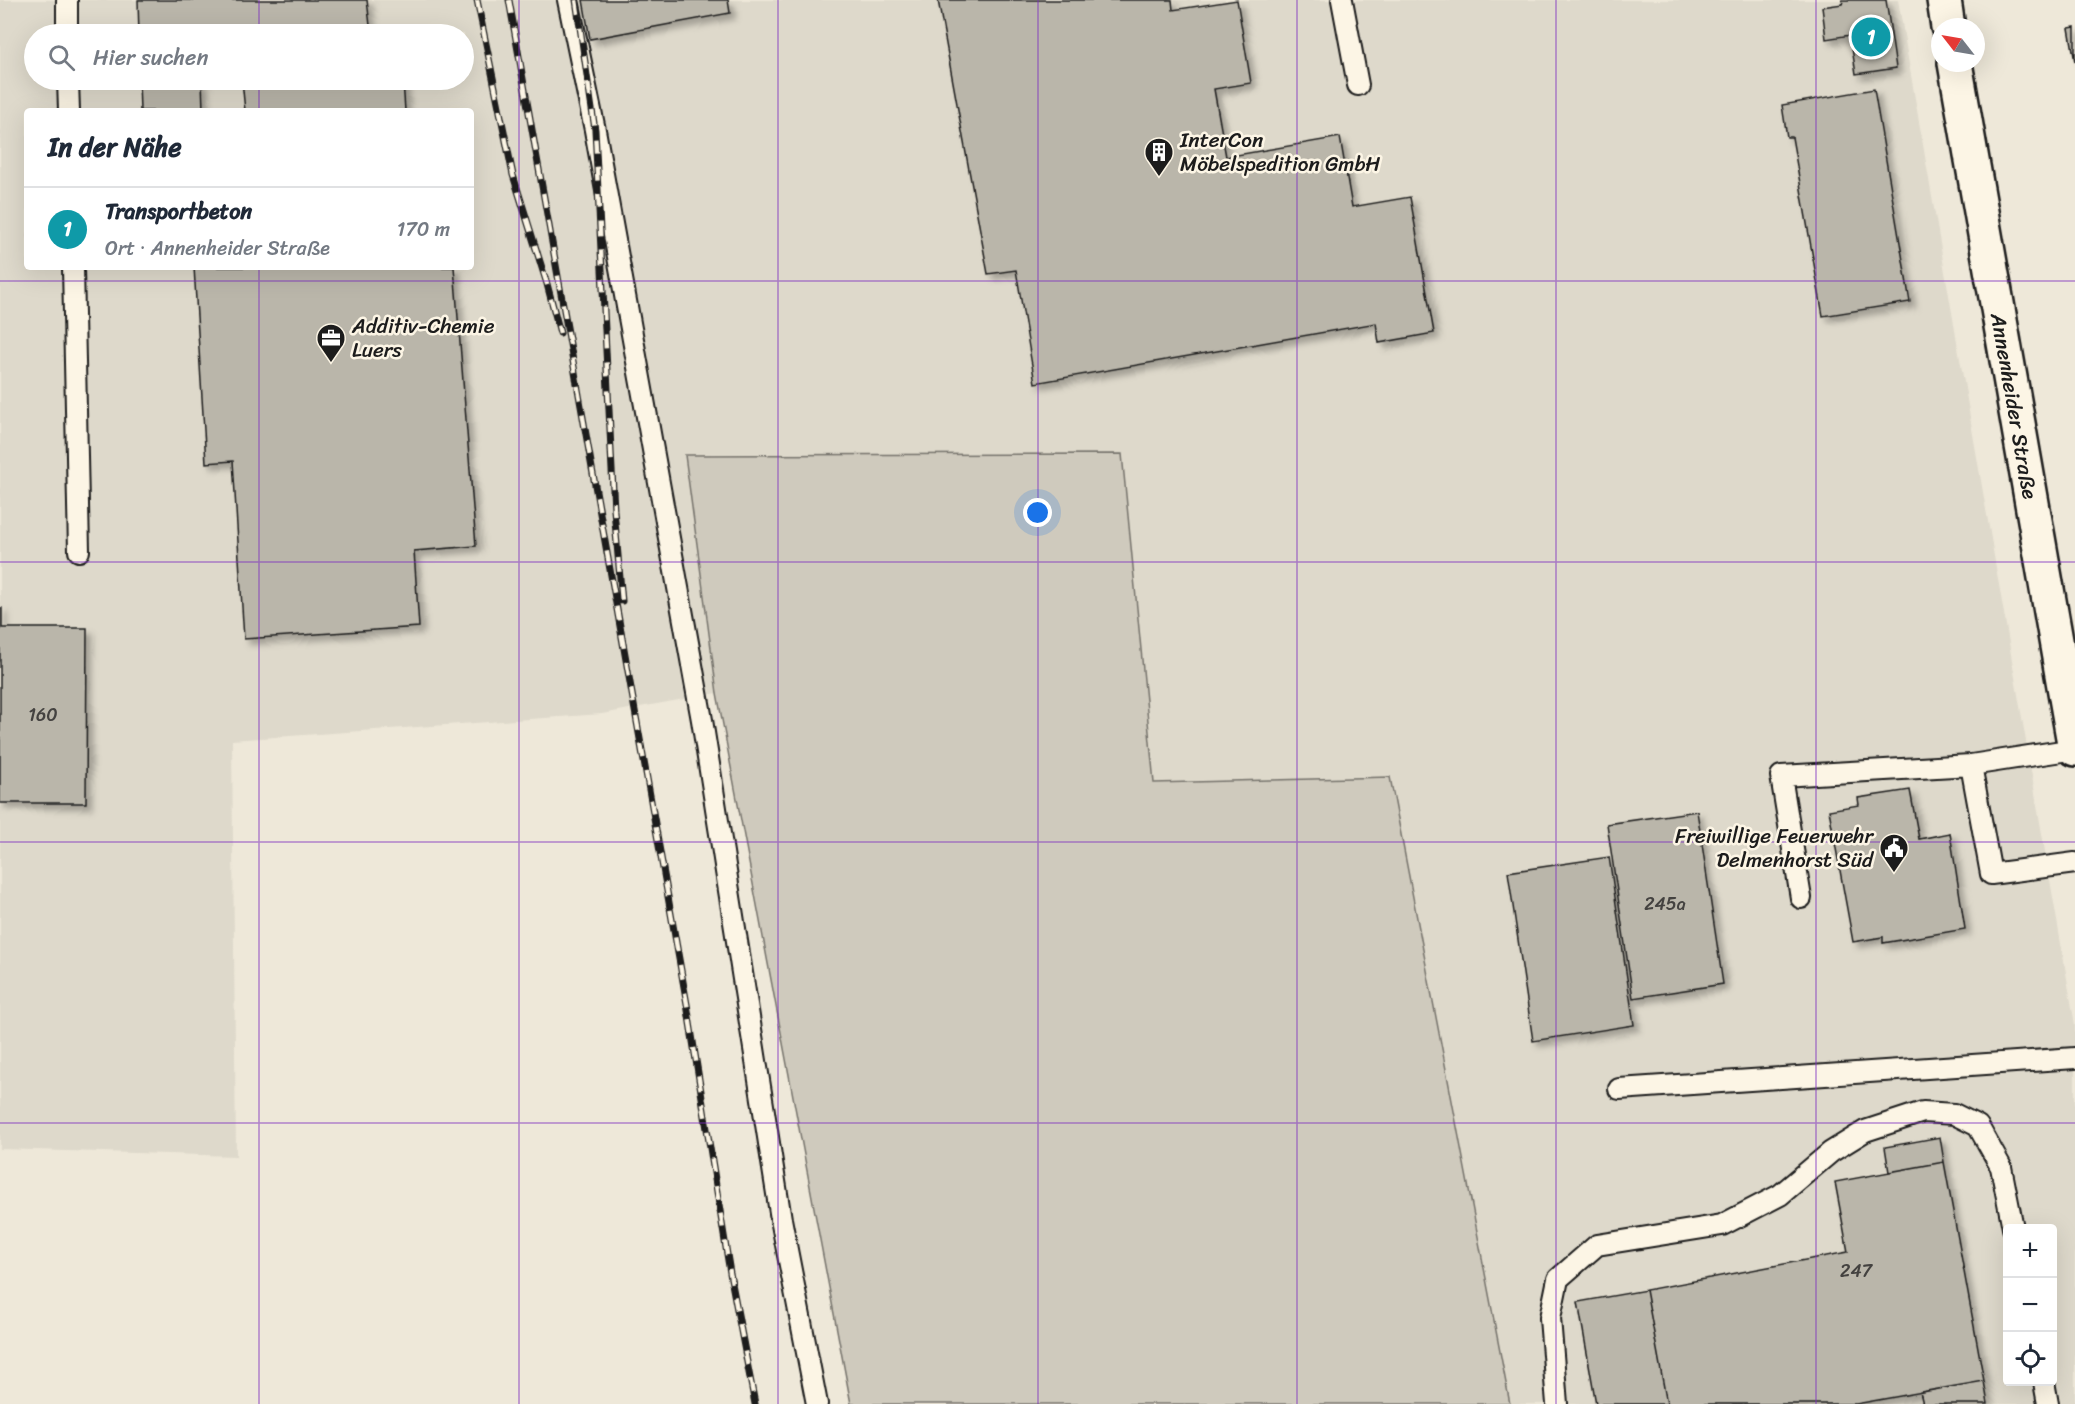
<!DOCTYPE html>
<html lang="de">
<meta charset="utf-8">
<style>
body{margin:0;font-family:Sriracha,sans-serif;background:#f6f6f7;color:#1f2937}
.controls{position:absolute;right:18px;bottom:18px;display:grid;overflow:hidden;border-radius:6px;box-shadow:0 6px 24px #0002}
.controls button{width:54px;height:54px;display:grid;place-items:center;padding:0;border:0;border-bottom:2px solid #e0e1e3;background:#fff;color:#1f2937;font:30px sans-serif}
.compass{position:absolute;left:1931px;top:18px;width:54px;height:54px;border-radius:50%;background:#fff;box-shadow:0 6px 24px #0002;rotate:301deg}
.you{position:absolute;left:1038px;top:513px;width:21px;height:21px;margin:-15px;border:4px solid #fff;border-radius:50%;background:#1a73e8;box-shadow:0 0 0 9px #1a73e833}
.badge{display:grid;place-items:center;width:39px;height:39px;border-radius:50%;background:#0b8043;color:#fff;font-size:20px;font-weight:700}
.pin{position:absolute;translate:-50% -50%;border:3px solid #fff;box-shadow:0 2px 6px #0006}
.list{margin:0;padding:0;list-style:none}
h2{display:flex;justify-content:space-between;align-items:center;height:78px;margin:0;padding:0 24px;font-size:26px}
h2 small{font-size:20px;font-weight:400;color:#747a83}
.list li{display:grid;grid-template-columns:39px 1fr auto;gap:18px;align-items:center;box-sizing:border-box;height:84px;padding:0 24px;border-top:2px solid #e0e1e3}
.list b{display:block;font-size:22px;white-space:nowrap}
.list p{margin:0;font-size:20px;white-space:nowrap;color:#747a83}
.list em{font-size:20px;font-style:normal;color:#747a83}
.icon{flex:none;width:33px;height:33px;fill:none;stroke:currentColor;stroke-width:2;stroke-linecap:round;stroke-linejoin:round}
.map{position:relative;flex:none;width:2075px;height:1404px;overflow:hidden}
.search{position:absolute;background:#fff;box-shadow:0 6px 24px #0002;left:24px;top:24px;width:450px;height:66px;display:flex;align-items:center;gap:15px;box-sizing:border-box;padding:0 21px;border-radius:33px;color:#747a83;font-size:22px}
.panel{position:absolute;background:#fff;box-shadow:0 6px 24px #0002;left:24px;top:108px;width:450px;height:162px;border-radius:6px}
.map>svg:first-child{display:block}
</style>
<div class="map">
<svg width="2075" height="1404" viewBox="0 0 2075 1404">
<defs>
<filter id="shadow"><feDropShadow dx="5.5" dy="5.5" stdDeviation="3" flood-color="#0004"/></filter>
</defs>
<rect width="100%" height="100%" fill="#eee8d9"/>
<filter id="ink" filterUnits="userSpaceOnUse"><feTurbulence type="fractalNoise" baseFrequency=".0167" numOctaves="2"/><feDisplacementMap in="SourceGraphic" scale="12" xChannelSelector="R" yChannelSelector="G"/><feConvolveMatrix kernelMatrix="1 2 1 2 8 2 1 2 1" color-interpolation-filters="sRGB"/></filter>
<g filter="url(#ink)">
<path fill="#ded9cb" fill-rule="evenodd" d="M0,0H1898L2075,1025V1404H1510L1390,777L1154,783L1122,454L685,455L717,693L602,714L232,740L236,1156L0,1149ZM34,34H464V80H34ZM27,111H471V267H27ZM2008,1228H2052V1382H2008Z"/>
<path fill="#cfcabd" stroke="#76736c" stroke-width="1.5" d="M1122,454L1154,783L1390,777L1510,1404H851L717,693L685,455Z"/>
<path fill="#bab6aa" stroke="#1c1c1c" stroke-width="1.5" filter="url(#shadow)" d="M138,0H367L371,34H139Z
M583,0H728L730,13L590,39Z
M938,0H1172L1173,10L1237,0L1251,83L1214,89L1226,157L1340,137L1352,207L1410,197L1434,333L1379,343L1376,323L1035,383L1016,270L988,274Z
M1842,0H1886L1896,68L1856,74L1850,35L1826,39L1822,7L1843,4Z
M2075,27V62L2069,28Z
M139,80H202L203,111H140Z
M242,80H403L405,111H245Z
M1874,89L1910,302L1823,316L1792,137H1787L1782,105Z
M194,267H454L476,546L414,551L419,627L244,639L233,461L206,463Z
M0,608H2V628H87L86,803H0Z
M1910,790L1919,839L1950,833L1965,929L1883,943V937L1853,942L1829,810L1859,805L1858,798Z
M1697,811L1723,984L1633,998L1607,824Z
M1609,857L1634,1025L1533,1041L1508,872Z
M1940,1137L1944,1162L1889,1172L1885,1147Z
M1944,1162L1984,1381L1856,1404H1667L1646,1290L1848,1252L1835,1182Z
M1646,1290L1667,1404H1596L1578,1302Z
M1984,1381L1988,1404H1923L1920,1392Z"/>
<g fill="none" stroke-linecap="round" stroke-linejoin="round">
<g stroke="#1c1c1c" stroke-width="24">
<path id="lane" d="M67,0V34
M568,0L595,130L702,720L781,1219L817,1404
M1342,0L1358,85
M68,80L69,111
M73,267L79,551
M2075,749L1971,765L1991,874L2075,863
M1801,898L1781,776L1971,765
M1619,1089L2075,1058
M2044,1382L2048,1404
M1557,1404L1550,1318L1558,1279L1597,1245L1722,1225L1780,1195L1831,1152L1865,1131L1923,1112L1954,1114L1978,1126L2001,1167L2013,1228"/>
</g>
<g stroke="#1c1c1c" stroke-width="38">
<path id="street" d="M1944,0L1948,27
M1955,63L2075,749"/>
</g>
<use href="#lane" stroke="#fcf5e5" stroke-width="20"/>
<use href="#street" stroke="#fcf5e5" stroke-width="33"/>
<g stroke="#1c1c1c" stroke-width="7">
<path id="rail" d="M477,0L513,175L547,284L560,333
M509,0L687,1004L730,1273L755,1404
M576,0L595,130L614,510L622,601"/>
</g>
<use href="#rail" stroke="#fcf5e5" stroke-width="4.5" stroke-dasharray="14" stroke-linecap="butt"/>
</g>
</g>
<path fill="none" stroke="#7b2cbf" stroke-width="1.5" stroke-opacity="0.55" d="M259,0V34M519,0V1404M778,0V1404M1038,0V1404M1297,0V1404M1556,0V1404M1816,0V1404M259,80V111M259,267V1404M0,281H2075M0,562H2075M0,842H2075M0,1123H2075"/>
<defs>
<g id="building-pin" transform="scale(1.5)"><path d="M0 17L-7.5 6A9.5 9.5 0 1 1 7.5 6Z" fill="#1c1c1c" stroke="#fcf5e5"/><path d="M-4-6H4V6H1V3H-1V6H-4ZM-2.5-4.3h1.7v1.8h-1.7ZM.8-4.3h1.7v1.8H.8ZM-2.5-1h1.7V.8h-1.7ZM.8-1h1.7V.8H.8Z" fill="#fff"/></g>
<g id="office-pin" transform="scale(1.5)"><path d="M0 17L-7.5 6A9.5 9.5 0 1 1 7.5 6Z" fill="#1c1c1c" stroke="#fcf5e5"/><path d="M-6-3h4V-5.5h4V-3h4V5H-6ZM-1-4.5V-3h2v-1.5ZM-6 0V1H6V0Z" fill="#fff"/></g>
<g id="civic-pin" transform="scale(1.5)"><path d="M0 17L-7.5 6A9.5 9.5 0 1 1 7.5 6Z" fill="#1c1c1c" stroke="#fcf5e5"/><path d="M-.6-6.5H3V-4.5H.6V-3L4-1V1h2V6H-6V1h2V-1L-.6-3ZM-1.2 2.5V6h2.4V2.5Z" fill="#fff"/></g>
</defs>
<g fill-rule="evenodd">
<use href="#building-pin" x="1159" y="152"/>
<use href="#office-pin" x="331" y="338"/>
<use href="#civic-pin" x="1894" y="848"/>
</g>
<g text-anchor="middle" stroke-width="5" stroke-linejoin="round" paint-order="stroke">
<g font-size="18" fill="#444240">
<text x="43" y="721">160</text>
<text x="1665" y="910">245a</text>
<text x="1856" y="1277">247</text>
</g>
<g font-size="21" fill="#1c1c1c" stroke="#fcf5e5" text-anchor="start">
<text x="1180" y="147">InterCon<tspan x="1180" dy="24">Möbelspedition GmbH</tspan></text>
<text x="352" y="333">Additiv-Chemie<tspan x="352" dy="24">Luers</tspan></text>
<text x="1873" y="843" text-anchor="end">Freiwillige Feuerwehr<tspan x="1873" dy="24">Delmenhorst Süd</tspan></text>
</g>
<g font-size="21" fill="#1c1c1c" stroke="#fcf5e5">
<text transform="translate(2014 406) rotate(80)" y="7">Annenheider Straße</text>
</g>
</g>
</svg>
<div class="controls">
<button>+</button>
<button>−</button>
<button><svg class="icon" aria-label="locate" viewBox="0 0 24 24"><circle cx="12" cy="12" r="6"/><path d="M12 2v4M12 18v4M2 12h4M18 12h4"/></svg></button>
</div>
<svg class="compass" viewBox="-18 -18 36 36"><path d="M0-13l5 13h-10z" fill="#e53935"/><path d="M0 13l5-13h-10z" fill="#747a83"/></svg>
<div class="you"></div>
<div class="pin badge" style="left:1871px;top:37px;background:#0f9aa8">1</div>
<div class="search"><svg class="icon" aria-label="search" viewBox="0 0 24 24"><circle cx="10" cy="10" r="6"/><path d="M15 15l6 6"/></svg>Hier suchen</div>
<section class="panel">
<h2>In der Nähe<small></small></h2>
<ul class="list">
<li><span class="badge" style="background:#0f9aa8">1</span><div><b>Transportbeton</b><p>Ort · Annenheider Straße</p></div><em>170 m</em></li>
</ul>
</section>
</div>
